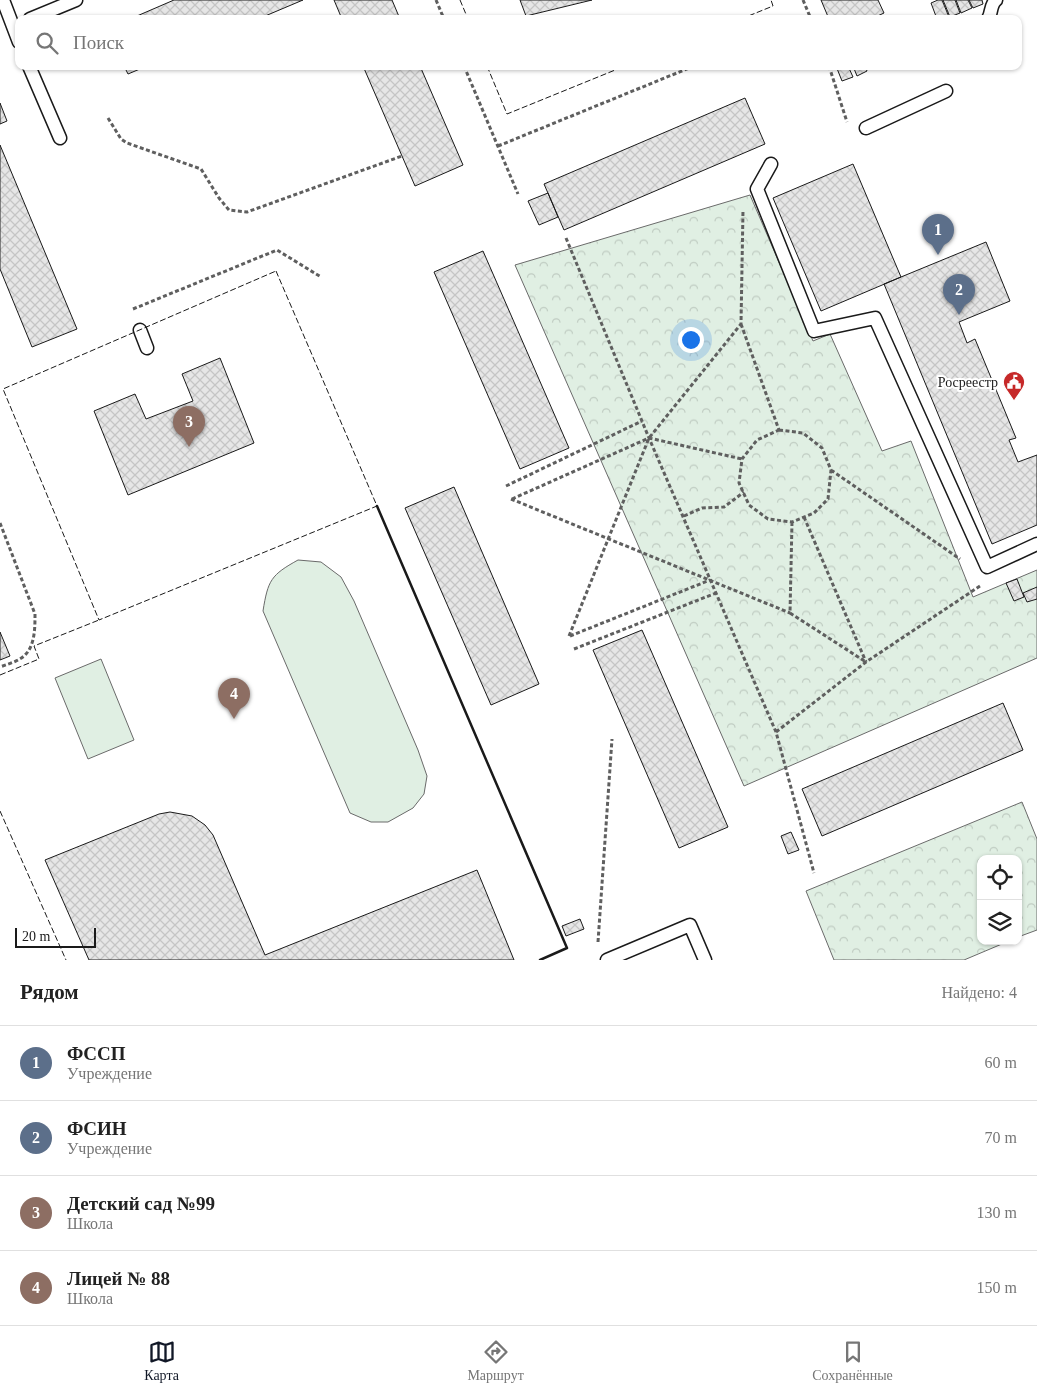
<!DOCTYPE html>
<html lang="ru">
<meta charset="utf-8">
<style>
body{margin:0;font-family:"Times New Roman",serif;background:#f2f2f2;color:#222}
.controls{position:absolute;right:15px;bottom:15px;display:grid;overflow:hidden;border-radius:10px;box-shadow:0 1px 4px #0004}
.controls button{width:45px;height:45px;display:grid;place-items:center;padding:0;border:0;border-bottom:1px solid #e0e0e0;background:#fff;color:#222;font:25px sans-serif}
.scale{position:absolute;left:15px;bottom:12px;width:81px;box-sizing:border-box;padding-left:5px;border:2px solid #1a1a1a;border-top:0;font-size:14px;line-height:18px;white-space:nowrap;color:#1a1a1a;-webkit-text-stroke:4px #fff;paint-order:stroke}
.you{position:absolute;left:690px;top:339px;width:18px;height:18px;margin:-12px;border:4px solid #fff;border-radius:50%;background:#1a73e8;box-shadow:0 0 0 8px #1a73e833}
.badge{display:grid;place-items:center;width:32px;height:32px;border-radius:50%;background:#111827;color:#fff;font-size:16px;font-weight:700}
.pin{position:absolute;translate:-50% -41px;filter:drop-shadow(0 1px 2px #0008)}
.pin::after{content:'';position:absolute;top:26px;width:18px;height:15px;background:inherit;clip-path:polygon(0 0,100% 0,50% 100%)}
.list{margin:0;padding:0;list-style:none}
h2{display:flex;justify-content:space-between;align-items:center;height:65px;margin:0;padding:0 20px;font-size:21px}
h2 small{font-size:16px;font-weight:400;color:#767676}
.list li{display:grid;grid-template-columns:32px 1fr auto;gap:15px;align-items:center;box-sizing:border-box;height:75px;padding:0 20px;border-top:1px solid #e0e0e0}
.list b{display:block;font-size:19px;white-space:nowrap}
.list p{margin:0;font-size:16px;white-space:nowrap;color:#767676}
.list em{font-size:16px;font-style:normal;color:#767676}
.icon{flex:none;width:28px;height:28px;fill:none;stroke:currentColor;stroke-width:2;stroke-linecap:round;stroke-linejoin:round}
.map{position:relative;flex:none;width:1037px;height:960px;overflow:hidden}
.search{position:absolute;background:#fff;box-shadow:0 1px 4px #0004;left:15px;right:15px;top:15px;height:55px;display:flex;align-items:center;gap:12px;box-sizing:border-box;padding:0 18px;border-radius:10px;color:#767676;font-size:19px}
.sheet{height:365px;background:#fff}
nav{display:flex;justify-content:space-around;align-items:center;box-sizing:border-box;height:70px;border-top:1px solid #e0e0e0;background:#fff;font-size:14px;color:#767676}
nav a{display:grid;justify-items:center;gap:2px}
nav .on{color:#111827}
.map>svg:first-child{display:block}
</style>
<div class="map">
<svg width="1037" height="960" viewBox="0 0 1037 960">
<defs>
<pattern id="forest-crowns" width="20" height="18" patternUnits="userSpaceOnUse" patternTransform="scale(1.25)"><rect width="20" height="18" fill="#e0efe3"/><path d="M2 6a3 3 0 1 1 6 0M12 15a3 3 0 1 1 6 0" fill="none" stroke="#c0ccc2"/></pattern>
<pattern id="building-cross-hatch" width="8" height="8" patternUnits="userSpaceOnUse" patternTransform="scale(1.25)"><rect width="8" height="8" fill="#e6e6e6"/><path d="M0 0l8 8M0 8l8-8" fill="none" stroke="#c5c5c5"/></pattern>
</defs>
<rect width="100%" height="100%" fill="#fff"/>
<path fill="url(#forest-crowns)" stroke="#6a6a6a" d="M750,195L813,341L830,334L882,451L911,441L973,597L1037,570V658L744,786L515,265Z
M1022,802L1037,839V930L1018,937V859H981V941H1009L964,960H834L806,891Z"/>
<path fill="#e0efe3" stroke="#6a6a6a" d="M298,560L321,562L341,577L354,601L418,750L427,776L424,794L413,808L388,822H371L350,813L263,611C268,580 271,575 298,560Z
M101,659L134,740L88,759L55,678Z"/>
<path fill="url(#building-cross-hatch)" stroke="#1a1a1a" d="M174,0H303L258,19H130Z
M334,0H392L400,19H342Z
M520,0H592L526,16Z
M821,0H878L884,13L871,19H829Z
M938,0H942L949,17L937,19L931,3Z
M943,0H955L960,13L950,17Z
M956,0H968L972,8L961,13Z
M969,0H982L983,4L973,8Z
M124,66H147L128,74Z
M363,66H420L463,165L415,186Z
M836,66H848L853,77L842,81Z
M853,66H865L867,71L857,76Z
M745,98L765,144L564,230L544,184Z
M0,103L7,121L0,124Z
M0,145L77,329L32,347L0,269Z
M853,164L901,277L821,311L773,198Z
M548,193L558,217L539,225L528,201Z
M986,242L1010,301L959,322L967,343L975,339L1016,438L1009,440L1018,462L1037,455V525L992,544L884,284Z
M483,251L569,448L520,469L434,272Z
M220,358L254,443L128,495L94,411L135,394L146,419L193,401L182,374Z
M454,487L539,684L491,705L405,508Z
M1017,579L1024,597L1014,601L1006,583Z
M1037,587V599L1027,602L1023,593Z
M642,630L728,827L679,848L593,650Z
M0,632L10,656L0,660Z
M1003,703L1023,750L822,836L802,789Z
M170,812L192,816L205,825L213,835L265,955L477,870L514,960H89L45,860L159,814Z
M791,832L799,850L788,854L781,836Z
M580,919L584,929L566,936L562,926Z"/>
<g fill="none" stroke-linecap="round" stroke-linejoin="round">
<g stroke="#1a1a1a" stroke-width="15">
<path id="service" d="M3,0L19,42
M30,19L76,0
M988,19C992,13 990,5 996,0
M29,66L60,138
M866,128L946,91
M771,164L757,189L814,331L875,318L987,567L1037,544
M140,330L147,348
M607,960L690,925L705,960"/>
</g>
<path stroke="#5f5f5f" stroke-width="3" stroke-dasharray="4 2.5" stroke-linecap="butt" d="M436,0L444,19
M803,0L811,19
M912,19L914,18
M464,66L518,194
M829,66L847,122
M108,118L121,139L127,143L201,169L219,198L229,210L247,212L402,156
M498,146L694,66
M566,238L649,438L776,732L814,873
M133,309L277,250L321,277
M741,324L779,430
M779,430L803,433L822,448L831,470L828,499L814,513L792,522L768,519L749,505L739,483L742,459L757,440Z
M831,470L960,559
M506,486L642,421
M511,499L790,613
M512,499L649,438L742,459
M684,516L702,508L724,507L744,492
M804,517L866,662
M792,522L790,613L866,662
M0,523L35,614C35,627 35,644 26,654C20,661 8,664 0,667
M569,636L649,438L741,324L743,210
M570,636L710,580
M574,649L716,593
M776,732L866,662L980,586
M598,942L612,739"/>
<use href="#service" stroke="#fff" stroke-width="12"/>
<path stroke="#1a1a1a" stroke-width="1" stroke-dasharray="6 2.5" stroke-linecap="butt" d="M460,0L468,19
M741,19L773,6L771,0
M487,66L507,114L625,66
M276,271L377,506L99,620L3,389Z
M0,675L39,659L34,646L99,620
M0,811L66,960"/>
<path stroke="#1a1a1a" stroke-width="2.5" d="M377,506L567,948L540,960"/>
</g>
<defs>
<g id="civic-pin" transform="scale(1.125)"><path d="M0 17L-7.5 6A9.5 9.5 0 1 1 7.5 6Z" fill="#c62828" stroke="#fff"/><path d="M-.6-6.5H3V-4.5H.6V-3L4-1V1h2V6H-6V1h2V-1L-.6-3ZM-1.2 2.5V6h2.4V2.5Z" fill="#fff"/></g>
</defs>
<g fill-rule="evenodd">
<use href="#civic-pin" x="1014" y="382"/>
</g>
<g text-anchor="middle" stroke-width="4" stroke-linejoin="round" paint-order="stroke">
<g font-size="14" fill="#1a1a1a" stroke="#fff" text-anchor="end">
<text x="998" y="387">Росреестр</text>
</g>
</g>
</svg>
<div class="controls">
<button><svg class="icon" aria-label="locate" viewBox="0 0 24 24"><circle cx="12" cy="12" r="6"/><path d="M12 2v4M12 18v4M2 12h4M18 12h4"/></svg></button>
<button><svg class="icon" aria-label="layers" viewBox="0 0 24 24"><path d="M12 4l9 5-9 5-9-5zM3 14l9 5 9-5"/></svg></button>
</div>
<div class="scale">20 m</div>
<div class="you"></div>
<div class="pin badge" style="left:938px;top:255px;background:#5c6f8a">1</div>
<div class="pin badge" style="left:959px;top:315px;background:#5c6f8a">2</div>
<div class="pin badge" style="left:189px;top:447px;background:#8d6e63">3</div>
<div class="pin badge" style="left:234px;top:719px;background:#8d6e63">4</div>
<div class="search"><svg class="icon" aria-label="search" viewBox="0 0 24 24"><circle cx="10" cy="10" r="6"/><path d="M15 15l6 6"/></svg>Поиск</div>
</div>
<section class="sheet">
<h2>Рядом<small>Найдено: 4</small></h2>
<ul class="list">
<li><span class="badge" style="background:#5c6f8a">1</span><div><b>ФССП</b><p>Учреждение</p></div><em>60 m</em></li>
<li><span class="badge" style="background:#5c6f8a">2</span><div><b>ФСИН</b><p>Учреждение</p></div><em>70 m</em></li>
<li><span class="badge" style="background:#8d6e63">3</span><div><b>Детский сад №99</b><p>Школа</p></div><em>130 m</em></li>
<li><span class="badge" style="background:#8d6e63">4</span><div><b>Лицей № 88</b><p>Школа</p></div><em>150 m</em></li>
</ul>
</section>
<nav>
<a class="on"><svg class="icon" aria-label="map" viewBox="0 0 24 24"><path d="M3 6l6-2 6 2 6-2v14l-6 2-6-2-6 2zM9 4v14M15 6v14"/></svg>Карта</a>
<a><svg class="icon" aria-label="directions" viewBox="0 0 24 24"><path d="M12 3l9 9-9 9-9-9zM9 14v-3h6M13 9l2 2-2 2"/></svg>Маршрут</a>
<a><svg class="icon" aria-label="saved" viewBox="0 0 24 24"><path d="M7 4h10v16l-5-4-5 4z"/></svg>Сохранённые</a>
</nav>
